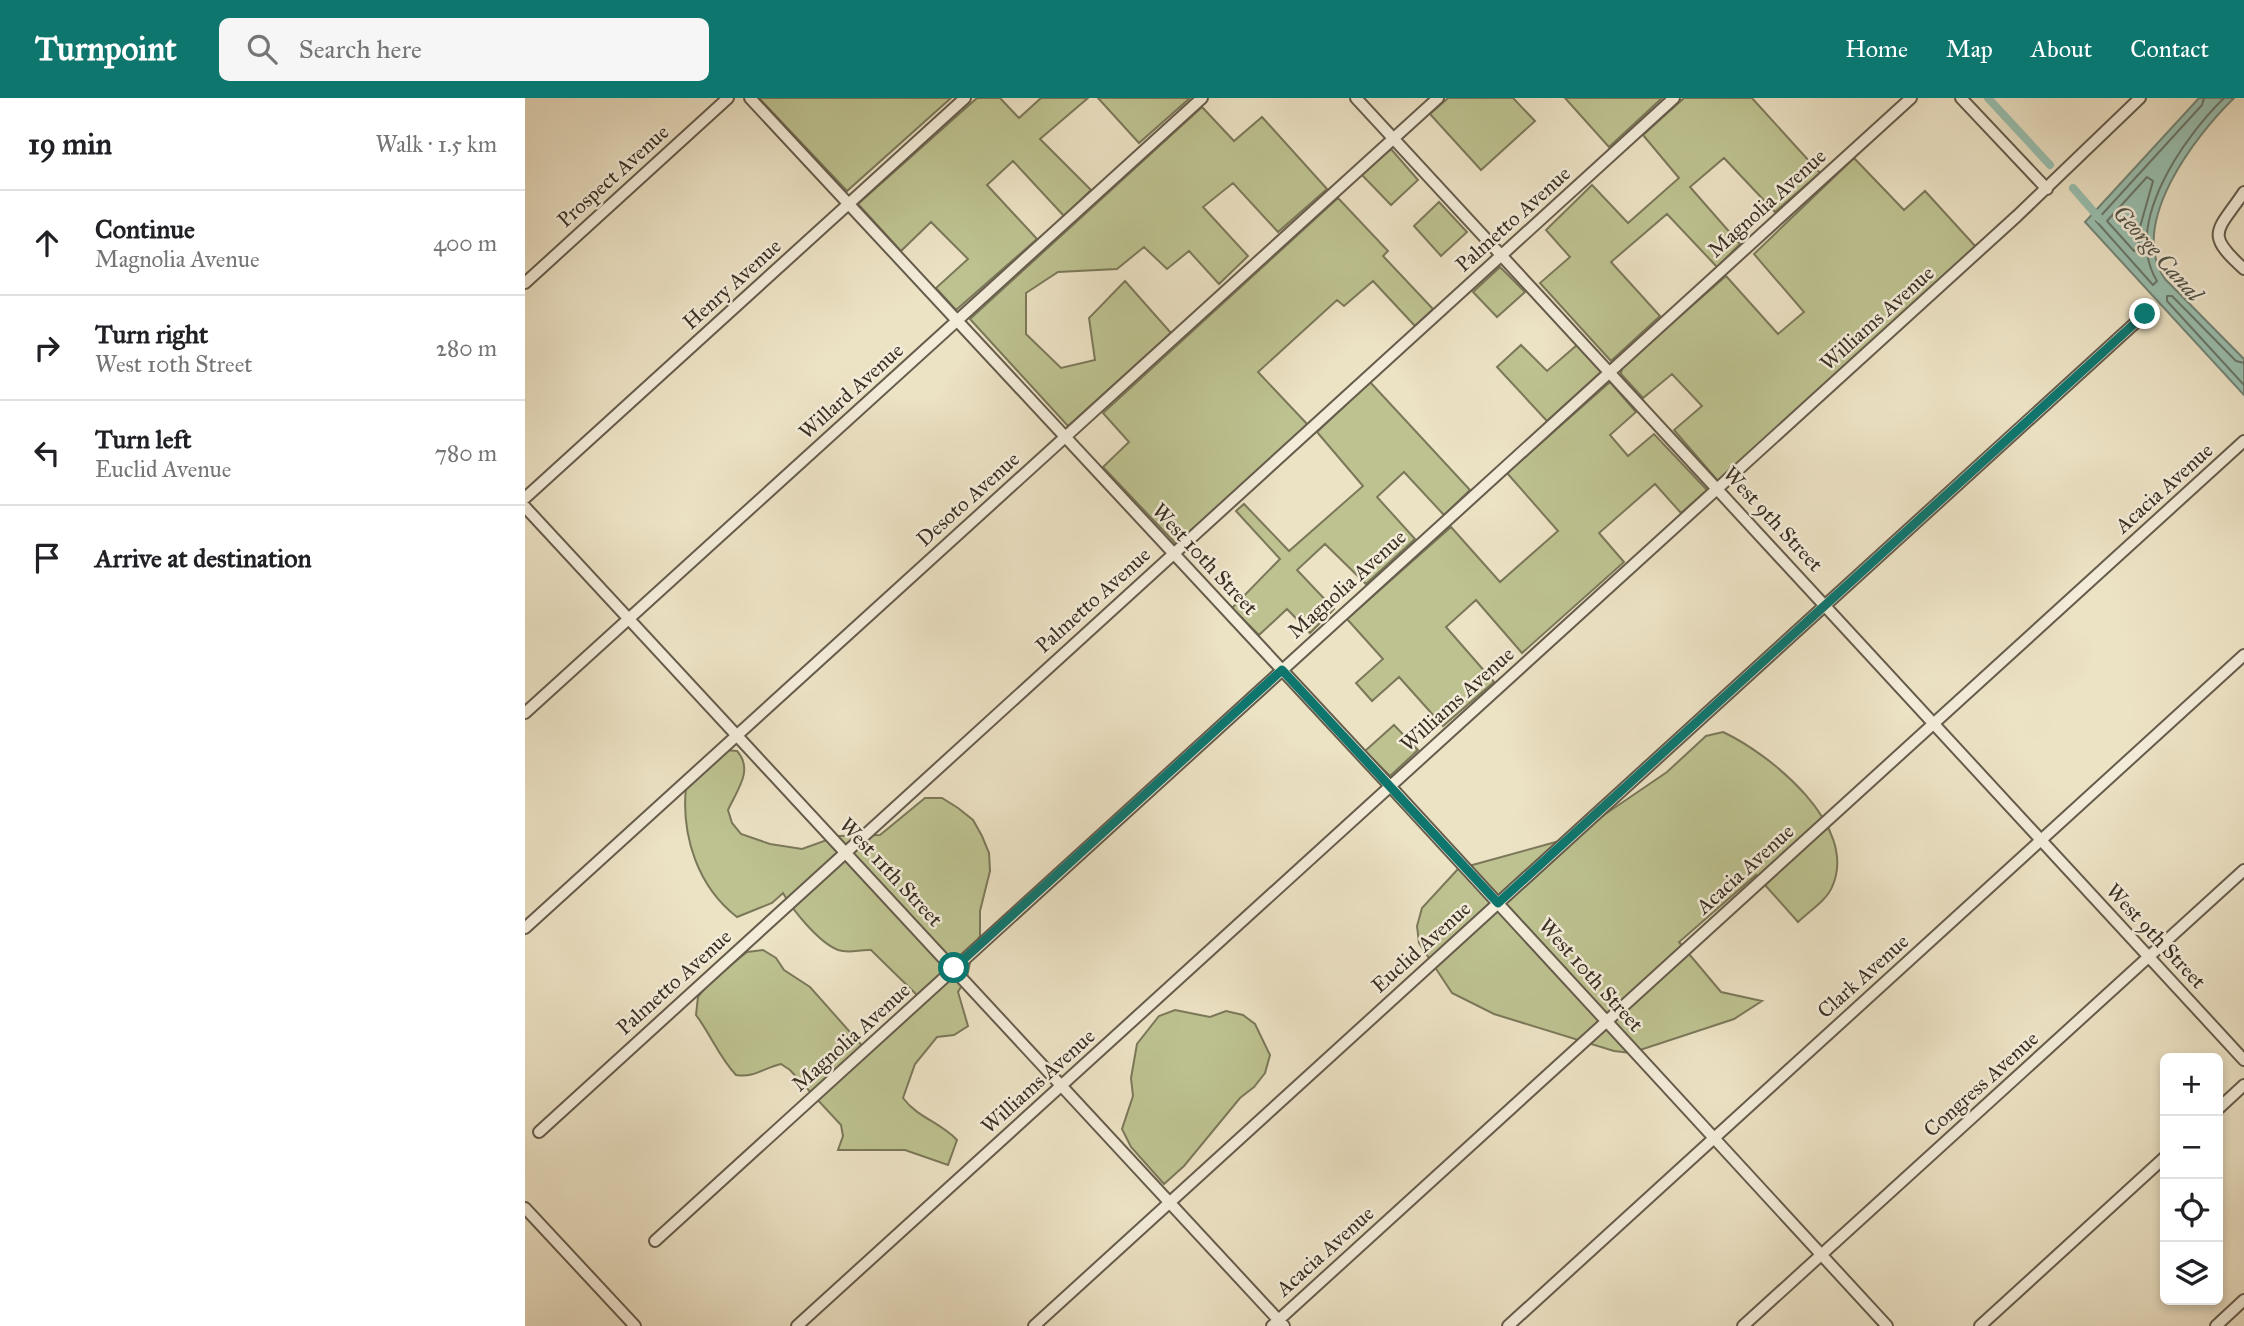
<!DOCTYPE html>
<meta charset="utf-8">
<style>
body{margin:0;font-family:"IM FELL Great Primer",serif;background:#f6f6f6;color:#202124}
.controls{position:absolute;right:21px;bottom:21px;display:grid;overflow:hidden;border-radius:10px;box-shadow:0 4px 10px #0003}
.controls button{width:63px;height:63px;display:grid;place-items:center;padding:0;border:0;border-bottom:2px solid #e0e0e0;background:#fff;color:#202124;font:35px sans-serif}
.stop{position:absolute;width:21px;height:21px;margin:-16px;border:5px solid #0f766e;border-radius:50%;background:#fff}
.stop.end{background:#0f766e;border-color:#fff;box-shadow:0 2px 7px #0008}
.list{margin:0;padding:0;list-style:none}
h2{display:flex;justify-content:space-between;align-items:center;height:91px;margin:0;padding:0 28px;font-size:30px}
h2 small{font-size:23px;font-weight:400;color:#757577}
.list li{display:grid;grid-template-columns:46px 1fr auto;gap:21px;align-items:center;box-sizing:border-box;height:105px;padding:0 28px;border-top:2px solid #e0e0e0}
.list b{display:block;font-size:26px;white-space:nowrap}
.list p{margin:0;font-size:23px;white-space:nowrap;color:#757577}
.list em{font-size:23px;font-style:normal;color:#757577}
.icon{flex:none;width:38px;height:38px;fill:none;stroke:currentColor;stroke-width:2;stroke-linecap:round;stroke-linejoin:round}
.map{position:relative;flex:none;width:1719px;height:1228px;overflow:hidden}
header{display:flex;align-items:center;gap:42px;box-sizing:border-box;height:98px;padding:0 35px;background:#0f766e;color:#fff}
header strong{font-size:33px}
nav{display:flex;gap:38px;margin-inline-start:auto;font-size:24px}
.search{width:490px;height:63px;background:#f6f6f6;display:flex;align-items:center;gap:18px;box-sizing:border-box;padding:0 24px;border-radius:10px;color:#757577;font-size:26px}
main{display:flex}
aside{flex:1;background:#fff}
.map>svg:first-child{display:block}
</style>
<header>
<strong>Turnpoint</strong>
<div class="search"><svg class="icon" aria-label="search" viewBox="0 0 24 24"><circle cx="10" cy="10" r="6"/><path d="M15 15l6 6"/></svg>Search here</div>
<nav><a>Home</a><a>Map</a><a>About</a><a>Contact</a></nav>
</header>
<main>
<aside>
<h2>19 min<small>Walk · 1.5 km</small></h2>
<ul class="list">
<li><svg class="icon" aria-label="ahead" viewBox="0 0 24 24"><path d="M12 20V5M6 11l6-6 6 6"/></svg><div><b>Continue</b><p>Magnolia Avenue</p></div><em>400 m</em></li>
<li><svg class="icon" aria-label="right" viewBox="0 0 24 24"><path d="M7 20v-9h11M14 6l5 5-5 5"/></svg><div><b>Turn right</b><p>West 10th Street</p></div><em>280 m</em></li>
<li><svg class="icon" aria-label="left" viewBox="0 0 24 24"><path d="M17 20v-9H6M10 6l-5 5 5 5"/></svg><div><b>Turn left</b><p>Euclid Avenue</p></div><em>780 m</em></li>
<li><svg class="icon" aria-label="arrive" viewBox="0 0 24 24"><path d="M6 21V4h12l-3 4 3 4H6"/></svg><div><b>Arrive at destination</b></div></li>
</ul>
</aside>
<div class="map">
<svg width="1719" height="1228" viewBox="0 0 1719 1228">
<rect width="100%" height="100%" fill="#ece2c4"/>
<filter id="stains"><feTurbulence type="fractalNoise" baseFrequency=".00286" numOctaves="4"/><feColorMatrix values="0 0 0 0 .2 0 0 0 0 .09 0 0 0 0 .02 0 0 0 .5 -.17"/></filter>
<radialGradient id="worn" r=".72"><stop offset=".6" stop-color="#630" stop-opacity="0"/><stop offset="1" stop-color="#630" stop-opacity=".3"/></radialGradient>
<path fill="#bdc290" stroke="#7b785a" stroke-width="2" d="M234,0H426L322,93Z
M452,0H475L494,20L516,0H563L515,41L566,92L539,118L488,63L462,87L512,141L431,212L411,190L443,161L406,124L376,153L333,106Z
M573,0H665L614,45Z
M923,0H988L1010,23L956,72L905,16Z
M1040,0H1137L1084,49Z
M1159,0H1227L1295,75L1250,114L1199,60L1165,89L1215,146L1192,169L1142,116L1086,164L1135,218L1086,263L1015,185L1045,159L1021,132L1067,87L1103,125L1154,80L1118,37Z
M677,9L709,43L737,19L802,91L753,134L708,85L678,109L723,158L694,186L664,153L642,171L619,149L592,171L533,174L501,195V236L536,270L570,262L564,220L600,183L646,235L543,328L445,221Z
M866,51L893,82L866,107L837,77Z
M1329,60L1379,112L1400,93L1451,149L1193,383L1149,332L1177,308L1147,276L1118,300L1096,276L1097,269L1201,178L1253,236L1279,214L1229,156Z
M813,100L863,153L858,158L908,211L890,228L848,183L819,208L812,202L733,274L783,327L651,446L578,369L604,344L578,315Z
M914,104L942,134L916,158L889,128Z
M975,169L1000,194L972,219L948,194Z
M996,247L1022,273L1052,247L1076,274L1022,323L972,269Z
M845,284L945,392L919,417L879,374L852,399L890,441L841,486L800,446L772,472L809,511L785,535L762,511L734,537L707,510L755,461L711,413L719,406L764,453L838,388L792,334Z
M1085,284L1111,314L1085,337L1103,358L1129,336L1182,392L1156,415L1130,386L1074,435L1099,464L997,555L951,502L921,529L969,584L918,628L874,579L847,603L831,585L858,561L822,521L926,429L975,484L1033,433L982,375Z
M869,627L893,652L865,678L840,653Z
M1198,634C1245,656 1335,728 1307,789C1302,802 1283,814 1273,824L1231,777L1154,844L1196,894L1237,903L1209,921L1106,955L1089,953L969,916L927,895L894,845L892,828L897,810L933,771L1038,742L1054,734L1142,674L1181,638Z
M200,652L212,653C229,672 212,692 203,712L207,725L216,736L245,746L277,751L313,738L355,737L400,700H417L433,710L448,722L457,738L464,755L465,773L455,813V838L448,850L442,879L433,894L443,928L429,937L412,939L390,966L378,1000C393,1020 415,1024 432,1042L423,1067L380,1052H313L318,1038L316,1027L265,972L256,966C238,970 230,980 211,977C194,959 186,937 171,917L173,899L185,884L222,854L238,852L251,860L259,872L285,889L340,951L395,900L346,852C335,851 325,856 313,852C293,844 267,811 258,795L247,805L212,819C173,789 156,738 161,689Z
M650,912L685,919L701,913L718,917L730,926L745,957L740,975L729,989L715,1000L659,1068L639,1086L606,1049L597,1031L608,998L606,980L612,946L634,918Z"/>
<path fill="#99bfaf" stroke="#738577" stroke-width="2" d="M1674,0H1709C1670,38 1602,126 1640,181L1719,261V297L1560,124Z"/>
<g fill="none" stroke-linecap="round" stroke-linejoin="round">
<path stroke="#69776a" stroke-width="2" d="M1679,0L1677,7L1571,123L1628,187L1632,183C1597,126 1659,39 1699,0
M1622,79L1628,83L1615,129L1613,151L1609,153L1582,123Z
M1719,265L1711,263L1647,198H1642V203L1719,287"/>
<path stroke="#99bfaf" stroke-width="8" d="M1463,0L1525,67
M1548,90L1575,121"/>
<g stroke="#665c4c" stroke-width="14">
<path id="minor" d="M225,0L865,688L1362,1228
M831,0L1719,962
M1436,0L1522,91
M1719,94C1692,134 1679,135 1719,171
M0,185L203,0
M0,400L440,0
M0,409L759,1228
M0,615L677,0
M0,830L913,0
M1693,1011L1719,987
M14,1034L1149,0
M0,1110L110,1228
M130,1143L1386,0
M272,1228L1492,118L1615,0
M509,1228L1620,216
M747,1228L1719,343
M983,1228L1719,557
M1218,1228L1719,772
M1455,1228L1640,1059
M1691,1228L1719,1202"/>
</g>
<use href="#minor" stroke="#f3ecd9" stroke-width="10"/>
</g>
<g fill="none" stroke-linecap="round" stroke-linejoin="round">
<path stroke="#0f766e" stroke-width="9" d="M429,870L757,572L973,805L1620,216"/>
</g>
<g text-anchor="middle" stroke-width="5" stroke-linejoin="round" paint-order="stroke">
<g font-size="21" fill="#392f24" stroke="#f3ecd9">
<text transform="translate(88 78) rotate(-42)" y="7">Prospect Avenue</text>
<text transform="translate(1242 105) rotate(-42)" y="7">Magnolia Avenue</text>
<text transform="translate(988 121) rotate(-42)" y="7">Palmetto Avenue</text>
<text transform="translate(207 186) rotate(-42)" y="7">Henry Avenue</text>
<text transform="translate(1352 220) rotate(-42)" y="7">Williams Avenue</text>
<text transform="translate(326 293) rotate(-42)" y="7">Willard Avenue</text>
<text transform="translate(1639 390) rotate(-42)" y="7">Acacia Avenue</text>
<text transform="translate(443 401) rotate(-42)" y="7">Desoto Avenue</text>
<text transform="translate(1248 421) rotate(47)" y="7">West 9th Street</text>
<text transform="translate(680 461) rotate(47)" y="7">West 10th Street</text>
<text transform="translate(822 486) rotate(-42)" y="7">Magnolia Avenue</text>
<text transform="translate(568 502) rotate(-42)" y="7">Palmetto Avenue</text>
<text transform="translate(932 601) rotate(-42)" y="7">Williams Avenue</text>
<text transform="translate(1220 771) rotate(-42)" y="7">Acacia Avenue</text>
<text transform="translate(366 774) rotate(47)" y="7">West 11th Street</text>
<text transform="translate(1631 838) rotate(47)" y="7">West 9th Street</text>
<text transform="translate(896 849) rotate(-42)" y="7">Euclid Avenue</text>
<text transform="translate(1066 877) rotate(48)" y="7">West 10th Street</text>
<text transform="translate(1338 878) rotate(-42)" y="7">Clark Avenue</text>
<text transform="translate(149 884) rotate(-42)" y="7">Palmetto Avenue</text>
<text transform="translate(326 939) rotate(-42)" y="7">Magnolia Avenue</text>
<text transform="translate(513 983) rotate(-42)" y="7">Williams Avenue</text>
<text transform="translate(1456 986) rotate(-42)" y="7">Congress Avenue</text>
<text transform="translate(800 1153) rotate(-42)" y="7">Acacia Avenue</text>
</g>
<g font-size="23" font-style="italic" fill="#515347" stroke="#f3ecd9">
<text transform="translate(1633 155) rotate(48)" y="8">George Canal</text>
</g>
</g>
<rect width="100%" height="100%" filter="url(#stains)"/>
<rect width="100%" height="100%" fill="url(#worn)"/>
</svg>
<div class="controls">
<button>+</button>
<button>−</button>
<button><svg class="icon" aria-label="locate" viewBox="0 0 24 24"><circle cx="12" cy="12" r="6"/><path d="M12 2v4M12 18v4M2 12h4M18 12h4"/></svg></button>
<button><svg class="icon" aria-label="layers" viewBox="0 0 24 24"><path d="M12 4l9 5-9 5-9-5zM3 14l9 5 9-5"/></svg></button>
</div>
<div class="stop" style="left:429px;top:870px"></div>
<div class="stop end" style="left:1620px;top:216px"></div>
</div>
</main>
